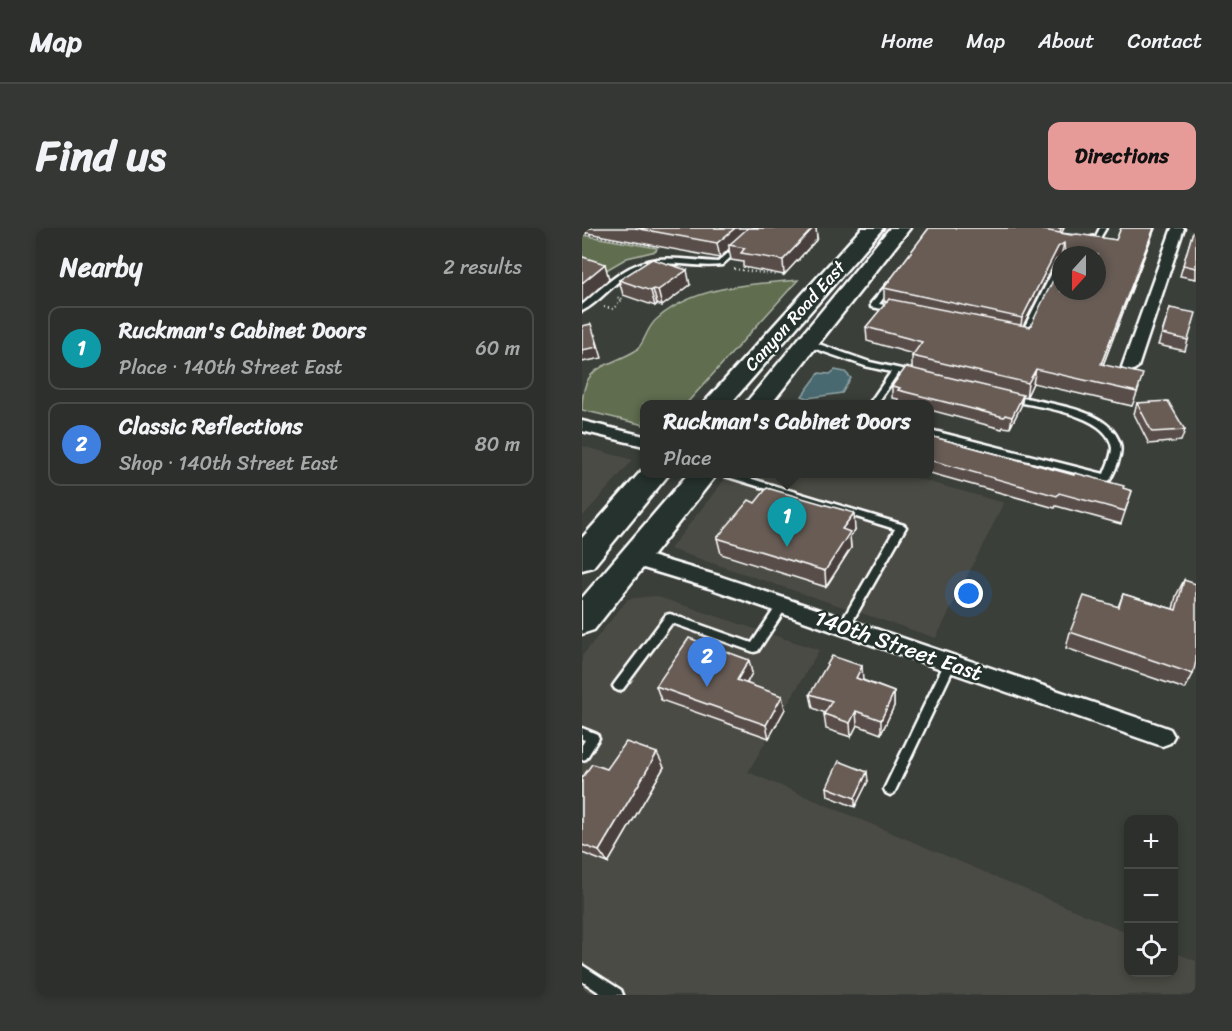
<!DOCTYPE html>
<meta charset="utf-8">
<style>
body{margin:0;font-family:Sriracha,sans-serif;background:#343733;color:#f1f3f6}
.controls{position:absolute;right:18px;bottom:18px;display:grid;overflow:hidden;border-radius:12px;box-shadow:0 3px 9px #0003}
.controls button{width:54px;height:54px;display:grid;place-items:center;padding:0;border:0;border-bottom:2px solid #484a47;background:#2c2f2b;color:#f1f3f6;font:30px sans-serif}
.compass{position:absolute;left:470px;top:18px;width:54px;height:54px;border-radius:50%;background:#2c2f2b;box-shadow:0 3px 9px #0003;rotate:201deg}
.you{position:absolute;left:387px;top:366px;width:21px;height:21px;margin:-15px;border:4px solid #fff;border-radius:50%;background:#1a73e8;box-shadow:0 0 0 9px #1a73e833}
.badge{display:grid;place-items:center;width:39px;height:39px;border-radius:50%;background:#e69b98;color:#fff;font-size:20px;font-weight:700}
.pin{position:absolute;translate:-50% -50px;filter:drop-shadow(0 2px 3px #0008)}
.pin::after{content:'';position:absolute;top:32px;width:21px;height:18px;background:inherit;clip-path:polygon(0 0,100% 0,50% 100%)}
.popup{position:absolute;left:58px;top:172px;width:294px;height:78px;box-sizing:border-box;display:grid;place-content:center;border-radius:12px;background:#2c2f2b;filter:drop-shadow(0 2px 4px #0005);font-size:20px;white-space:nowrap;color:#a6a9a9}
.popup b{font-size:22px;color:#f1f3f6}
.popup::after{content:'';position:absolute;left:50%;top:100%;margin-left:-12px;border:12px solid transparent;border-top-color:#2c2f2b}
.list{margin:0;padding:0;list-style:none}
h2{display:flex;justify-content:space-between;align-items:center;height:78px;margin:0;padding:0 24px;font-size:26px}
h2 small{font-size:20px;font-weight:400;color:#a6a9a9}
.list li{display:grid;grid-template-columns:39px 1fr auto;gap:18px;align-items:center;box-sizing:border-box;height:84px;margin:0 12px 12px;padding:0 12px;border:2px solid #484a47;border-radius:12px}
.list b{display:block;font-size:22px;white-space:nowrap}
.list p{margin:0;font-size:20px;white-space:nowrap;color:#a6a9a9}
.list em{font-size:20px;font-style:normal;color:#a6a9a9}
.icon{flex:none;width:33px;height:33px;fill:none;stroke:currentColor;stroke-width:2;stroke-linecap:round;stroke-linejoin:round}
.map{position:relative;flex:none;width:614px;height:767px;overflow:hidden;border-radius:12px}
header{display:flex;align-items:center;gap:36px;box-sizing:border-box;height:84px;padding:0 30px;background:#2c2f2b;border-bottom:2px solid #484a47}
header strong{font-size:28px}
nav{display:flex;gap:33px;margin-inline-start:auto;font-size:21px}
.intro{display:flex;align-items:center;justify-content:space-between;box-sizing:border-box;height:144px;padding:0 36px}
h1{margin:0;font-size:42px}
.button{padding:15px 27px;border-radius:12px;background:#e69b98;color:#111;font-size:21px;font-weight:700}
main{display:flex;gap:36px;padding:0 36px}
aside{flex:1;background:#2c2f2b;border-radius:12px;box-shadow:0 3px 9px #0003}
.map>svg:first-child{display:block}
</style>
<header>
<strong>Map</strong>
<nav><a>Home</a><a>Map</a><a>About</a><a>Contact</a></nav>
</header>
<div class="intro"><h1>Find us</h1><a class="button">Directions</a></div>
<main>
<aside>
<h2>Nearby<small>2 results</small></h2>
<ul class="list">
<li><span class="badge" style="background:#0f9aa8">1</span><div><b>Ruckman's Cabinet Doors</b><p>Place · 140th Street East</p></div><em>60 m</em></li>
<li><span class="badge" style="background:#3f7fe0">2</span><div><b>Classic Reflections</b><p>Shop · 140th Street East</p></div><em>80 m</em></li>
</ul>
</aside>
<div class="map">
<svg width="614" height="767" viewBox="0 0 614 767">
<rect width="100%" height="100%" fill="#3a3f39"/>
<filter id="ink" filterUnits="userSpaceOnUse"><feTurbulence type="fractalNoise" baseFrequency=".0167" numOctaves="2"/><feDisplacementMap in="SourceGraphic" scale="12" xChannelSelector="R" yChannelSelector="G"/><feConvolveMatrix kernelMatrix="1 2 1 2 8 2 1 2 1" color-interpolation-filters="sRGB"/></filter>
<g filter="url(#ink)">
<path fill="#4c4b45" d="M0,218L51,232L0,289Z
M147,246H319L422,275L354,410L88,321Z
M73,368L237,422L166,544L546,705V744H592V724L614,733V767H0V428L46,371Z"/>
<path fill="#606d4f" stroke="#b0b6a7" stroke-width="1.5" d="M0,7L75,20L74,23L45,30L0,56Z
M216,52L104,176H62V197L0,182C0,136 22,141 53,123C63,117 63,100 76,90C113,58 169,56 216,52Z"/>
<path fill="#49696f" stroke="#92a5a9" stroke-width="1.5" d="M253,142L263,144L269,150L260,165L226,170L220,168L237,145L248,146Z"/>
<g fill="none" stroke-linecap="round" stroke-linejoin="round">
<g stroke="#fff" stroke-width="5">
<path id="service" d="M171,0L180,1L140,37C108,41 78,27 48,45C31,55 17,75 0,83V77C22,58 44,35 75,31C95,29 116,33 136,34L173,2Z
M518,0H524L518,10L501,13V11L514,8Z
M479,31V40L445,110L438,112L437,110L476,33Z
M311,51L314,53L297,76L318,80V84L289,79V75L309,52Z
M222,113H228L288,134L337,145L338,147L334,149L316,145L295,176H287L309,144L283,138L222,117Z
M425,168C435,167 447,171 458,173C484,179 529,185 538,216C541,227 533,242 528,252L525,253L348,208V202L522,246C525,238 530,228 530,220C527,185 451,178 425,172Z
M142,246H154L322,297L324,299L266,401H258L257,398L313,301L143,248Z
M201,373L205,374L206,377L176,423L172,424L90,395L41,461L37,463L33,461L31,458L33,455L84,387L88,386L170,415L197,374Z
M368,430L372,432L374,435L312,565L308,567L304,565L302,561L304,557L364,432Z
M0,500L15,506L17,510L4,531L0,532V517L3,512L0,511Z
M0,737L39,762L41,767H21L0,753Z"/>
</g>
<g stroke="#fff" stroke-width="5">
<path id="minor" d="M590,0H602L556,139L548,144L542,142L540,139Z
M0,193L62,208V218L0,203Z
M52,323L140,349L580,498L588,501L592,508L588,515L580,518L127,360L45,335L42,330L45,325Z"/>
</g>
<g stroke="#fff" stroke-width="5">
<path id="primary" d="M280,0H301L148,176H121Z
M308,0H328L189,176H163Z
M62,240V246H87L11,339L0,342V310Z
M106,246H135L12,402L0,406V370Z"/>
</g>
<path stroke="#fff" stroke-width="2" stroke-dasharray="1 3" stroke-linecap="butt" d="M0,5L8,7L9,0
M8,7L74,18
M217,32L237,9L232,8
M152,41L195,47
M22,79L31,81L41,71L34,69"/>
<use href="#service" fill="#26332d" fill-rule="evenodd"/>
<use href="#minor" fill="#26332d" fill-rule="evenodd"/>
<use href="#primary" fill="#26332d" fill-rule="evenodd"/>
</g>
<path fill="#594e49" stroke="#fff" stroke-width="1.5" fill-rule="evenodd" d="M0,0H234L235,11L202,47L161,39V34L149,32L147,21L138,30L0,4Z
M347,0H482L479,5L534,12L539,0H573L521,137L557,160L550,178L451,155L444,170L441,169L439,178L428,200L421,199L420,201L348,182V177H328L316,173V171L310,170V158L330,140V128L331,126L285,113L284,99L305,74L302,73V60ZM479,27H515L448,99L441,98L474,32Z
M612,0H614V51L598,48Z
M37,52L108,57L80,78L75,76L73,78L41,67Z
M588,80L606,112L603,123L576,117Z
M555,175L603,202L599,213L567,216L552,186Z
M348,208L550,263L539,296L474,278L473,280L348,245Z
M173,275L273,302L268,308L269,320L244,359L139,326L135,310Z
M602,352L611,446L603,461L484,420L488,404L536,379L541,366L591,381L594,368Z
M170,445L165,455L203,481L187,510L79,472L74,458Z
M281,452L312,464V478L299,506L275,497L269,509L244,501L242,486L243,485L231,480L228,466Z
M82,539L26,635L0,625V550L25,541Z
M286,553L273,579L246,568L245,559Z"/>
<path fill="#48403c" stroke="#fff" stroke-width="1.5" d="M153,0H170L147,17V21L138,30L135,15Z
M231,0H234L235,11L202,47L201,32Z
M479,0H482L477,10Z
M572,0H573L516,150L519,136Z
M482,15L479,29L474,32L438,104L440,90L476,19Z
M23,36L27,51L0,75V55Z
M105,42L108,57L80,78L76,62Z
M71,61L75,76L73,78L69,63Z
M13,107L20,130L0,134V122Z
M454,141L451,155L444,170L446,155Z
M441,167L439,178L428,200L430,189Z
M272,285L273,302L268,308L269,320L244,359L243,343L260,301Z
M167,432L170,445L159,465L155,452Z
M280,438L281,453L274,450Z
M312,464V478L299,506V492Z
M200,468L203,481L187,510L184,497Z
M274,483L275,497L269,509L268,495Z
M75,525L82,539L26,635L17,623Z
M285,544L286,553L273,579V570Z"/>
<path fill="#675b55" stroke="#fff" stroke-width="1.5" d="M53,0H153L135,15Z
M166,0H231L201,32L159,25L163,20L147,17Z
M347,0H451L489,7L495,6L534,12L539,0H572L519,136L561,146L555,164L454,141L446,155L330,128L340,114L284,99L307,71L448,99L479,36V63H515V27H483L482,15L476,19L440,90L302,60Z
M612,0H614V40L601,37Z
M1,29L23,36L0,55V30Z
M70,31L105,42L76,62L71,61L69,63L37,52Z
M588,80L614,85L606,112L580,106Z
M9,96L16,119L0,122V98Z
M324,139L441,167L430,189L423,187L422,189L316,162L318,160L310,158Z
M586,173L603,202L570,204L555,175Z
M348,208L492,247L493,245L542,258L541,260L550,263L543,283L477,265L475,268L348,232Z
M185,260L272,285L260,301L268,304L243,343L135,310L167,272L173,275Z
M602,352L614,356V433L611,446L488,404L502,368L537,379L541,366L594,382Z
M107,410L167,432L155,452L200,468L184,497L74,458Z
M250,428L280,438L274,450L312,464L299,492L274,483L268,495L242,486L250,473L228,466Z
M44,514L75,525L17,623L0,617V550L10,536L25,541Z
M257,533L285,544L273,570L245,559Z"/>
</g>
<g text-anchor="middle" stroke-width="5" stroke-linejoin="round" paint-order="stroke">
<g font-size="18" fill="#fff" stroke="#26332d">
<text transform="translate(213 88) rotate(-48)" y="6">Canyon Road East</text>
</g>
<g font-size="22" fill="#fff" stroke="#26332d">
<text transform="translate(317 417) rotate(19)" y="8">140th Street East</text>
</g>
</g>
</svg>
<div class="controls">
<button>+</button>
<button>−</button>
<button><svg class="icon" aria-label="locate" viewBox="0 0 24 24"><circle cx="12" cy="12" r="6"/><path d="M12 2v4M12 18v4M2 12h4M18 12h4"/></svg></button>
</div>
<svg class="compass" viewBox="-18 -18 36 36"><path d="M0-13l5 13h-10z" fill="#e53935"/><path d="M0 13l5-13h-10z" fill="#a6a9a9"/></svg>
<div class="you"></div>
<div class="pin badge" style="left:205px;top:319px;background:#0f9aa8">1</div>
<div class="popup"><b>Ruckman's Cabinet Doors</b>Place</div>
<div class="pin badge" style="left:125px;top:459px;background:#3f7fe0">2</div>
</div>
</main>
